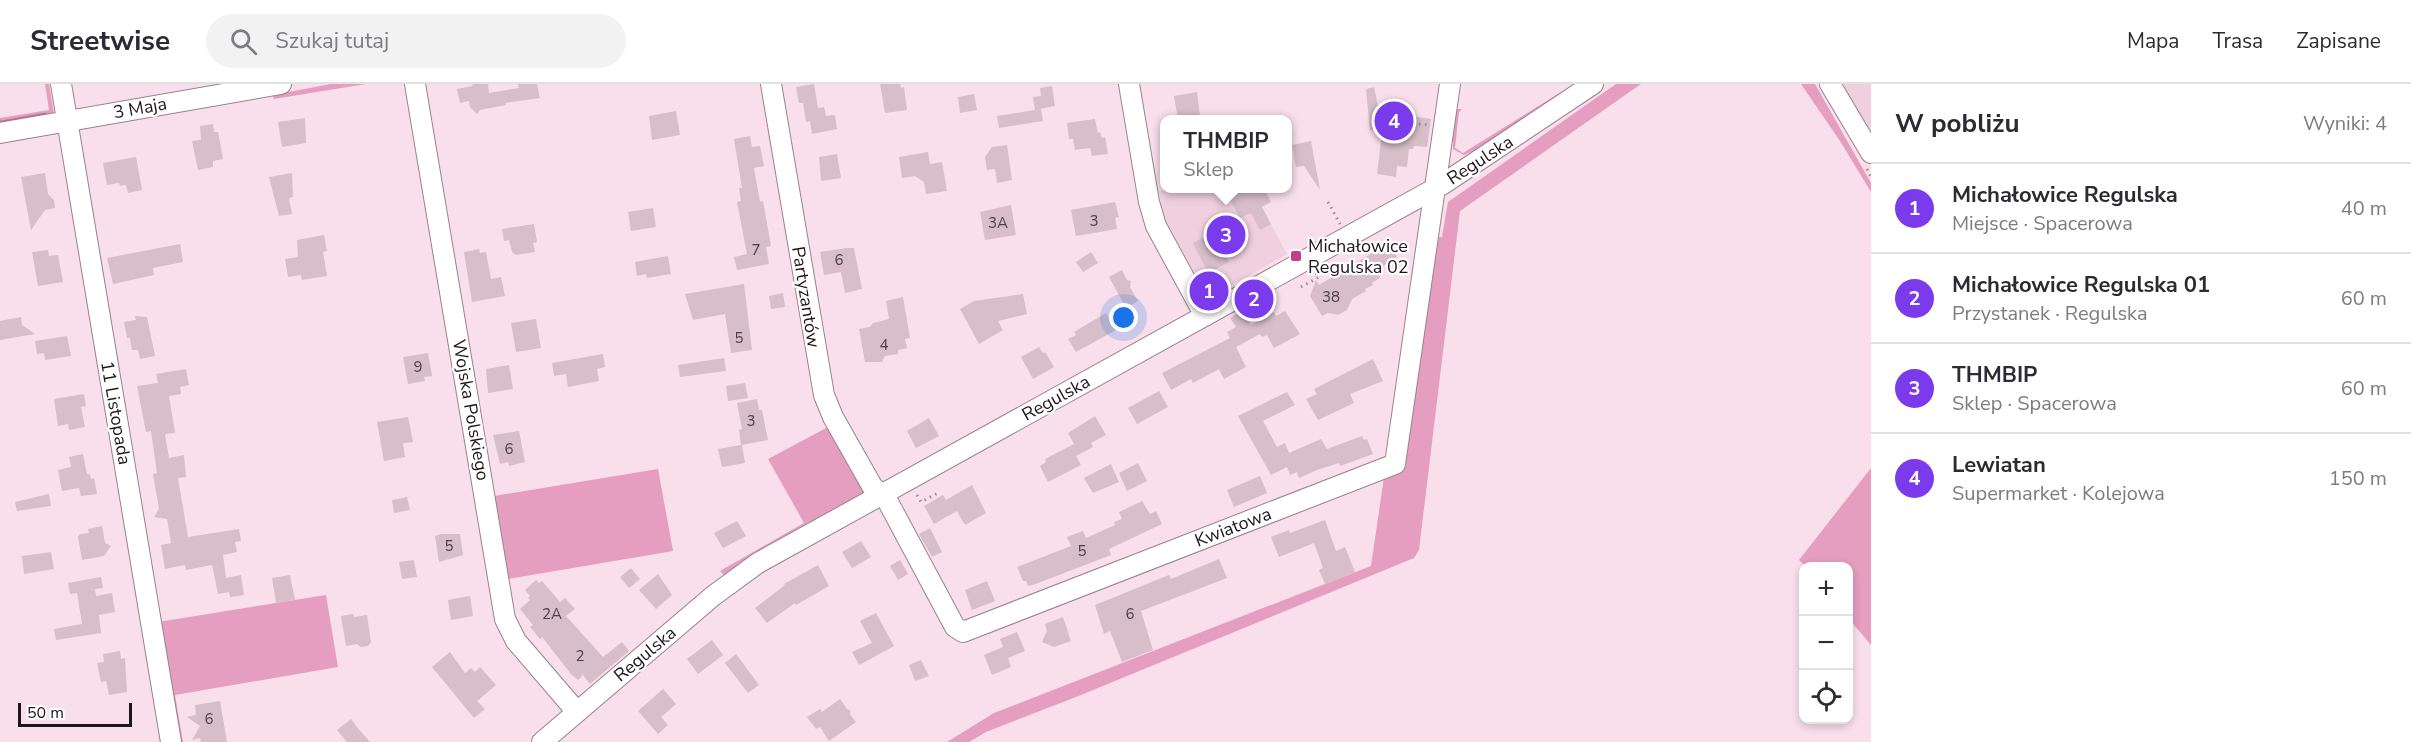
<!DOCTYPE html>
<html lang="pl">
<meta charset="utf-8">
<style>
body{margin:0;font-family:"Nunito Sans",sans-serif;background:#f2f2f3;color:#2b2b33}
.controls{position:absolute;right:18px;bottom:18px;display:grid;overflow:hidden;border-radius:12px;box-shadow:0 3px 9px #0003}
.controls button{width:54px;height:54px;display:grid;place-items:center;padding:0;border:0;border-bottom:2px solid #e1e1e2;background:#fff;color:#2b2b33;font:30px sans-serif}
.scale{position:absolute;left:18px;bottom:15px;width:114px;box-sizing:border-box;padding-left:6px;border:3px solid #1e161a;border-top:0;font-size:16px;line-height:21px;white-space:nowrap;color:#1e161a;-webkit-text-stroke:4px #fff;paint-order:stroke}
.you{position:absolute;left:1124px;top:234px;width:21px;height:21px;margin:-15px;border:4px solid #fff;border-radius:50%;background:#1a73e8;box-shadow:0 0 0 9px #1a73e833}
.badge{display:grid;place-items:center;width:39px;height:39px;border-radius:50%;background:#7c3aed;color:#fff;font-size:20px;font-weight:700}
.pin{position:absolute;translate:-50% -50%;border:3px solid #fff;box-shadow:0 2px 6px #0006}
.popup{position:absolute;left:1160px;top:31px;width:132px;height:78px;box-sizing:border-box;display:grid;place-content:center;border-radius:12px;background:#fff;filter:drop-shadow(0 2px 4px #0005);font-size:20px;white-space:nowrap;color:#7c7c81}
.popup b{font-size:22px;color:#2b2b33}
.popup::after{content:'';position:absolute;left:50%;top:100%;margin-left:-12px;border:12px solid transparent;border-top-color:#fff}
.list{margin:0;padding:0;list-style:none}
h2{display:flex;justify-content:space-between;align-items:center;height:78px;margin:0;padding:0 24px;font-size:26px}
h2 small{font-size:20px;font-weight:400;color:#7c7c81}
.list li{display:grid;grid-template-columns:39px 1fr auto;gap:18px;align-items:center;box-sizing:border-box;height:90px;padding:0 24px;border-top:2px solid #e1e1e2}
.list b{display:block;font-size:22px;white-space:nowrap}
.list p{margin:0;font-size:20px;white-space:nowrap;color:#7c7c81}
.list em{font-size:20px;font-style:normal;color:#7c7c81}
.icon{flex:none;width:33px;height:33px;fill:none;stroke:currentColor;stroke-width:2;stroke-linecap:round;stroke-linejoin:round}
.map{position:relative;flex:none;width:1871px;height:658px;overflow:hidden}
header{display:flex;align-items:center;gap:36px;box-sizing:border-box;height:84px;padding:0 30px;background:#fff;border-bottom:2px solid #e1e1e2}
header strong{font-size:28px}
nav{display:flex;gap:33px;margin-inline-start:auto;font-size:21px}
.search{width:420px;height:54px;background:#f2f2f3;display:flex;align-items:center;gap:15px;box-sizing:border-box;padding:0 21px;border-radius:33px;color:#7c7c81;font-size:22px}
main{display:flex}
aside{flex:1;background:#fff}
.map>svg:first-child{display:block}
</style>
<header>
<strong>Streetwise</strong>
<div class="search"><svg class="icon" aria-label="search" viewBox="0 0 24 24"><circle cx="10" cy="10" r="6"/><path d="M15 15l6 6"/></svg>Szukaj tutaj</div>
<nav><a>Mapa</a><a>Trasa</a><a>Zapisane</a></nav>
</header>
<main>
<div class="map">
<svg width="1871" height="658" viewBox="0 0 1871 658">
<rect width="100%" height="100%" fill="#f8dfeb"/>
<path fill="#f0cfde" d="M1842,0H1871V47Z
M1173,104L1252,105L1287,170L1216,210L1210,202L1204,205L1163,132L1159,107Z"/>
<path fill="#e59dc0" d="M45,0H49L54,30L0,43V34L49,26Z
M331,0H366L274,15L273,11Z
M1574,0H1582L1476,71L1473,67L1464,71L1453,65V57H1448L1455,25H1462L1459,28L1455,64L1463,69Z
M1616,0H1641L1460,127L1419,466L1414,474L1076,613L986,648L969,658H947L994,629L1371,482L1384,393L1435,153H1442L1448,118Z
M1801,0H1815L1871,99V108L1840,57Z
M830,342L867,407L755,470L724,491L720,487L804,439L768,375Z
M1871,384V561L1849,535L1848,482H1805L1799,476Z
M658,385L673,467L508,495L494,412Z
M326,511L338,583L175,611L183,658H176L158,538Z"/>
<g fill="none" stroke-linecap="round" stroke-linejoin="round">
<path stroke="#bd7197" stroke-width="4.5" d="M0,39L45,31"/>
</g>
<path fill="#d7bec9" d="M472,0H488L489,9L519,4L518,0H537L540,14L505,19L506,21L480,26L477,30L470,23L469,17L460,19L457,5L473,2Z
M814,0L818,24L824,23L826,32L835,31L837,45L812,50L810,37L806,38L803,19H799L796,3Z
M880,0H900L901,4L904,3L907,26L885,29Z
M1052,2L1055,22L1035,26L1033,13L1041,12L1040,4Z
M1374,3L1379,27L1431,35L1427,63L1414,62L1413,65H1409L1407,83L1397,82L1396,93L1377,90L1382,48L1370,46L1366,5Z
M1197,8L1200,32L1178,36L1174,12Z
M974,10L977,26L960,29L958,13Z
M1041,25L1043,37L999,44L997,32Z
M676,27L680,51L652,56L649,32Z
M305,34L306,59L282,63L278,38Z
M1095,35L1098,49L1100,48L1102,54L1105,53L1108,70L1092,72L1090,64L1075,66L1073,55H1069L1067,39Z
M213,40L214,48H218L223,75L213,77V83L198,86L192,57L201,56L200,42Z
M750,52L752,63L760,62L764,82L754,84L760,118L763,117L771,162L766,163L769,180L737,186L734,173L747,170L737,118L741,117L739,104H742L734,55Z
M1311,57L1320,106L1304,82L1296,83L1292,61Z
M1007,61L1012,96L997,99L995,85L987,86L985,73L992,63Z
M928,68L930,80L942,78L947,107L926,110L924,98L915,92L902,94L899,73Z
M837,70L841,94L821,97L819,73Z
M136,73L142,106L128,109L126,101L120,102L119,99L107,101L103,79Z
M45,89L48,110L54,116L55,124L45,126L31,146L21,93Z
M292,89L293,113L289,114L292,130L279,132L269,93Z
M1224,105H1264L1271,118L1262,123L1271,140L1260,146L1251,129L1240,134Z
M1115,118L1119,133L1115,134L1117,145L1076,152L1071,126Z
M1011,121L1016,151L985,156L980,128Z
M653,124L656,143L631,147L628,128Z
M534,140L537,158L533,159L535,168L516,171L512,168L509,156L504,157L502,145Z
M1213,148L1229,178L1208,189L1193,159Z
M324,151L327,167L323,168L327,192L302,196L301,191L288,193L285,175L298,173L297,156Z
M1389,159L1397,173L1376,187L1380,194L1372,199L1373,201L1365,205L1366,207L1352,215L1347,226L1338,231L1328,229L1322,232L1310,212L1316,196L1319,201Z
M180,160L183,178L153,184L154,191L113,200L107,174Z
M847,164H854L862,205L845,209L841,188L824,191L820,168Z
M479,165L480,169L486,168L491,195L501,193L505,212L472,218L464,168Z
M48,166L49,172L58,171L63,198L38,202L32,168Z
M1091,168L1098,179L1083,188L1076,178Z
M668,172L671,190L647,194L646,190L637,192L635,178Z
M1122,186L1127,196L1131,197L1130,203L1138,217L1126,224L1109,193Z
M1211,189L1221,207L1209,214L1200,195Z
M744,200L752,266L731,269L725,230L693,236L685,210Z
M783,209L785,223L771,225L769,212Z
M1023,210L1027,230L998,237L1003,246L979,260L960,225L974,217Z
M903,213L910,254L905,255L907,264L898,266V270L885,272L882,278H865L859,245L870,243L873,239L889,235L886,217Z
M1243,226L1251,241L1274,228L1276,232L1285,227L1300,250L1274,264L1267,251L1262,253L1260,250L1236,263L1246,283L1224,295L1219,285L1193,299L1191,295L1171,306L1162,289L1230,254L1227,248L1236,243L1230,234Z
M1106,229L1116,246L1076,268L1068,255L1076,251L1074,248Z
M135,232L147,233L155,272L140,275L138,266H132L130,254H127L124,238L136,236Z
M21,233L22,241L35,250L0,256V237Z
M536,235L541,264L516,268L511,239Z
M67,252L71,272L45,276L44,269L37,270L35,257Z
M1039,263L1043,269L1045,268L1054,283L1033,295L1021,273Z
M428,269L432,292L424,293L425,297L408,300L403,273Z
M603,270L605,283L597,285L599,297L568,303L566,290L554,292L552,279Z
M724,274L726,287L680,293L678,281Z
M1373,275L1383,297L1350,310L1354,319L1318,336L1306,315L1317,310L1314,305Z
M509,281L513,305L488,309L486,285Z
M186,285L189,301L180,303L181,310L169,312L175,349L165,350L169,374L184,371L186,393L178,394L188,453L239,445L241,457L235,458L237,468L223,471L226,494L241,491L244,511L230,513L229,508L218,510L212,481L186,486L185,481L165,485L161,461L171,459L167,435L154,433L159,425L153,390L157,389L151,347L146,348L137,302L158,299L156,290Z
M745,299L748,314L728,317L726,302Z
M1159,307L1168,323L1137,340L1128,324Z
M1287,308L1295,321L1263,337L1277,363L1285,359L1289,369L1321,355L1327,365L1362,352L1364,356L1367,355L1373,370L1340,382L1339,379L1317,386L1299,394L1297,388L1290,391L1287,383L1271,391L1238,332Z
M84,310L86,322L81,323L85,343L69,346L68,340L58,342L54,315Z
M757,315L759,326H762L768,356L742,361L745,379L722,383L718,365L741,361L739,346L742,345L737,319Z
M1095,332L1106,351L1091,359L1093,363L1076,372L1081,381L1048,398L1040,382L1046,378L1045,375L1074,360L1068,349Z
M408,333L413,358L403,359L405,373L384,377L377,338Z
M929,334L939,352L916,364L907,347Z
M519,347L525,378L509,382L508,378L500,380L493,351Z
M83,370L87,390H90L91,395L94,394L97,410L81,412L79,404L62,407L58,386L71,383L69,373Z
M1138,379L1147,397L1127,407L1119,389Z
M1111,380L1119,398L1093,409L1084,394Z
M1260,392L1267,409L1234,423L1227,406Z
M972,401L986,429L965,441L957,427L934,440L924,422L943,411L946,416Z
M49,410L51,422L17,427L15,418Z
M407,413L410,426L394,429L392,416Z
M1142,417L1150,430L1156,427L1162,440L1109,465L1111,471L1033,501L1028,502L1026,497H1023L1017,483L1071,462L1067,453L1083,447L1086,454L1115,441L1114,438L1122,435L1119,428Z
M1325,436L1336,467L1345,463L1355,488L1325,500L1319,486L1323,484L1314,459L1279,473L1271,453L1289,446L1290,449Z
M737,437L746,452L723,464L714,449Z
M102,442L105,459L111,462L104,472L82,476L78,453L80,450L89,449L88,445Z
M930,444L942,468L932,473L919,450Z
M441,450H460L463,471L439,478L435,452Z
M861,457L871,473L852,484L842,468Z
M51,468L54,485L24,490L22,472Z
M1219,475L1227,494L1141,527L1153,566L1122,578L1110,547L1104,550L1095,521L1169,491L1171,495Z
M414,476L417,493L402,495L399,478Z
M900,476L908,490L898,496L890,482Z
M818,481L829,502L796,521L795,519L767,539L755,524L785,501L784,500Z
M631,484L640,495L629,504L620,493Z
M658,490L672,511L656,525L639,506Z
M290,491L295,516L276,519L272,494Z
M101,493L103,504L95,505L96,512L112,509L115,528L99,531L101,549L56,556L54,545L82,540L77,509L70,510L68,499Z
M536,496L539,499L542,497L560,518L565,514L575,525L566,532L603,573L622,558L629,567L590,600L583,591L578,596L571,590L542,553L540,555L530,543L533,541L520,525L530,516L528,514L530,512L525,506Z
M987,497L995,517L972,526L965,506Z
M470,512L473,532L451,536L448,516Z
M876,529L894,562L859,581L852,568L872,559L860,537Z
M353,530L354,533L367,531L371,558L368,562L361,563L357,560L346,562L341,532Z
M1063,533L1071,557L1054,563L1042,558L1047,547L1045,540Z
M1017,548L1025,567L1008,574L1011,583L992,591L984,571L1003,563L1000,555Z
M712,556L723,571L698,590L687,575Z
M120,567L121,575L125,574L127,608L109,611L106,597L101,598L97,579L104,578L103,570Z
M450,568L465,589L471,584L475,588L480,583L496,601L477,617L485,625L474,634L432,583Z
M736,570L759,601L748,609L725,579Z
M921,576L929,592L915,597L909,581Z
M663,605L676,620L661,633L668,641L658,650L638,627Z
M840,615L847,625L850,626V630L856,638L829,657L820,643L816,645L807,633L820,625L822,628Z
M220,617L227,658H201L200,654L192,656L200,642L187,633L196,631L195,621Z
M351,635L357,643L370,658H347L337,646Z"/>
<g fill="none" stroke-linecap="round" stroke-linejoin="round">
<g stroke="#99828c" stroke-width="22">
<path id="minor" d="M61,0L171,658
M415,0L505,535L516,557L577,628
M771,0L824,311L833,333L872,402L887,416L955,543L963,548L1395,380L1450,0
M1129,0L1149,118L1156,142L1205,232
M1830,0L1871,69
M0,49L281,0
M542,658L713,512L758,479L1443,100L1593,0"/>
</g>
<path stroke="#9d8b94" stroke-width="3" stroke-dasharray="1.5 4.5" stroke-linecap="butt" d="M1419,40L1429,41
M1867,85L1871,93
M1328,118L1340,140
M1301,203L1319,193L1316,189
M917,411L921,418L938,409"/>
<use href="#minor" stroke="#fff" stroke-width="20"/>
</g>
<rect fill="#c1408a" stroke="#fff" stroke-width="2" x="1290" y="166" width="12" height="12" rx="3"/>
<g text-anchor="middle" stroke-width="4.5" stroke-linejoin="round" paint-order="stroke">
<g font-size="15" fill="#4c4046">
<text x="1094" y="142">3</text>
<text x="998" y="144">3A</text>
<text x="756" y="171">7</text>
<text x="839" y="181">6</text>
<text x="1331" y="218">38</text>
<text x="739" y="259">5</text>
<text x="884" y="266">4</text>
<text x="418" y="288">9</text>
<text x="751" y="342">3</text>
<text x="509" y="370">6</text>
<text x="449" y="467">5</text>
<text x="1082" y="472">5</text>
<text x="552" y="535">2A</text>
<text x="1130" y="535">6</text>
<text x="580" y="577">2</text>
<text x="209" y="640">6</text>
</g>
<g font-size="18" fill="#1e161a" stroke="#fff">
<text transform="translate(140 24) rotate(-10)" y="6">3 Maja</text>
<text transform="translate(1480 76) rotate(-33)" y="6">Regulska</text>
<text transform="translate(806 213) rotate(81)" y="6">Partyzantów</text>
<text transform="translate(1056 314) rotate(-29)" y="6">Regulska</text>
<text transform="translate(471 326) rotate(80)" y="6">Wojska Polskiego</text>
<text transform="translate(116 329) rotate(80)" y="6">11 Listopada</text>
<text transform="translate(1233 443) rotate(-21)" y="6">Kwiatowa</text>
<text transform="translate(645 570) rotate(-40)" y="6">Regulska</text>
</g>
<g font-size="18" fill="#1e161a" stroke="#fff" text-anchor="start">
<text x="1308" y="168">Michałowice<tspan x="1308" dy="21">Regulska 02</tspan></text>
</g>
</g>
</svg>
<div class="controls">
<button>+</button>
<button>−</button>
<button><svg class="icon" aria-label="locate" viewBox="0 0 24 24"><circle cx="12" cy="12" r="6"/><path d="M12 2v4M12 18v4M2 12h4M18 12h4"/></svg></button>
</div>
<div class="scale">50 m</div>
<div class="you"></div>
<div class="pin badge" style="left:1209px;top:207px">1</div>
<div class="pin badge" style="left:1254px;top:215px">2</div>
<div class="pin badge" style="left:1226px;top:151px">3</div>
<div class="popup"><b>THMBIP</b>Sklep</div>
<div class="pin badge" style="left:1394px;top:37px">4</div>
</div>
<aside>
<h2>W pobliżu<small>Wyniki: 4</small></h2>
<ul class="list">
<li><span class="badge">1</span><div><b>Michałowice Regulska</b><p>Miejsce · Spacerowa</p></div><em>40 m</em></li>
<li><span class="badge">2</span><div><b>Michałowice Regulska 01</b><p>Przystanek · Regulska</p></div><em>60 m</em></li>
<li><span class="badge">3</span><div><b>THMBIP</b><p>Sklep · Spacerowa</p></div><em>60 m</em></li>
<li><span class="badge">4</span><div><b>Lewiatan</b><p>Supermarket · Kolejowa</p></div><em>150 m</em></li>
</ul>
</aside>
</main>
